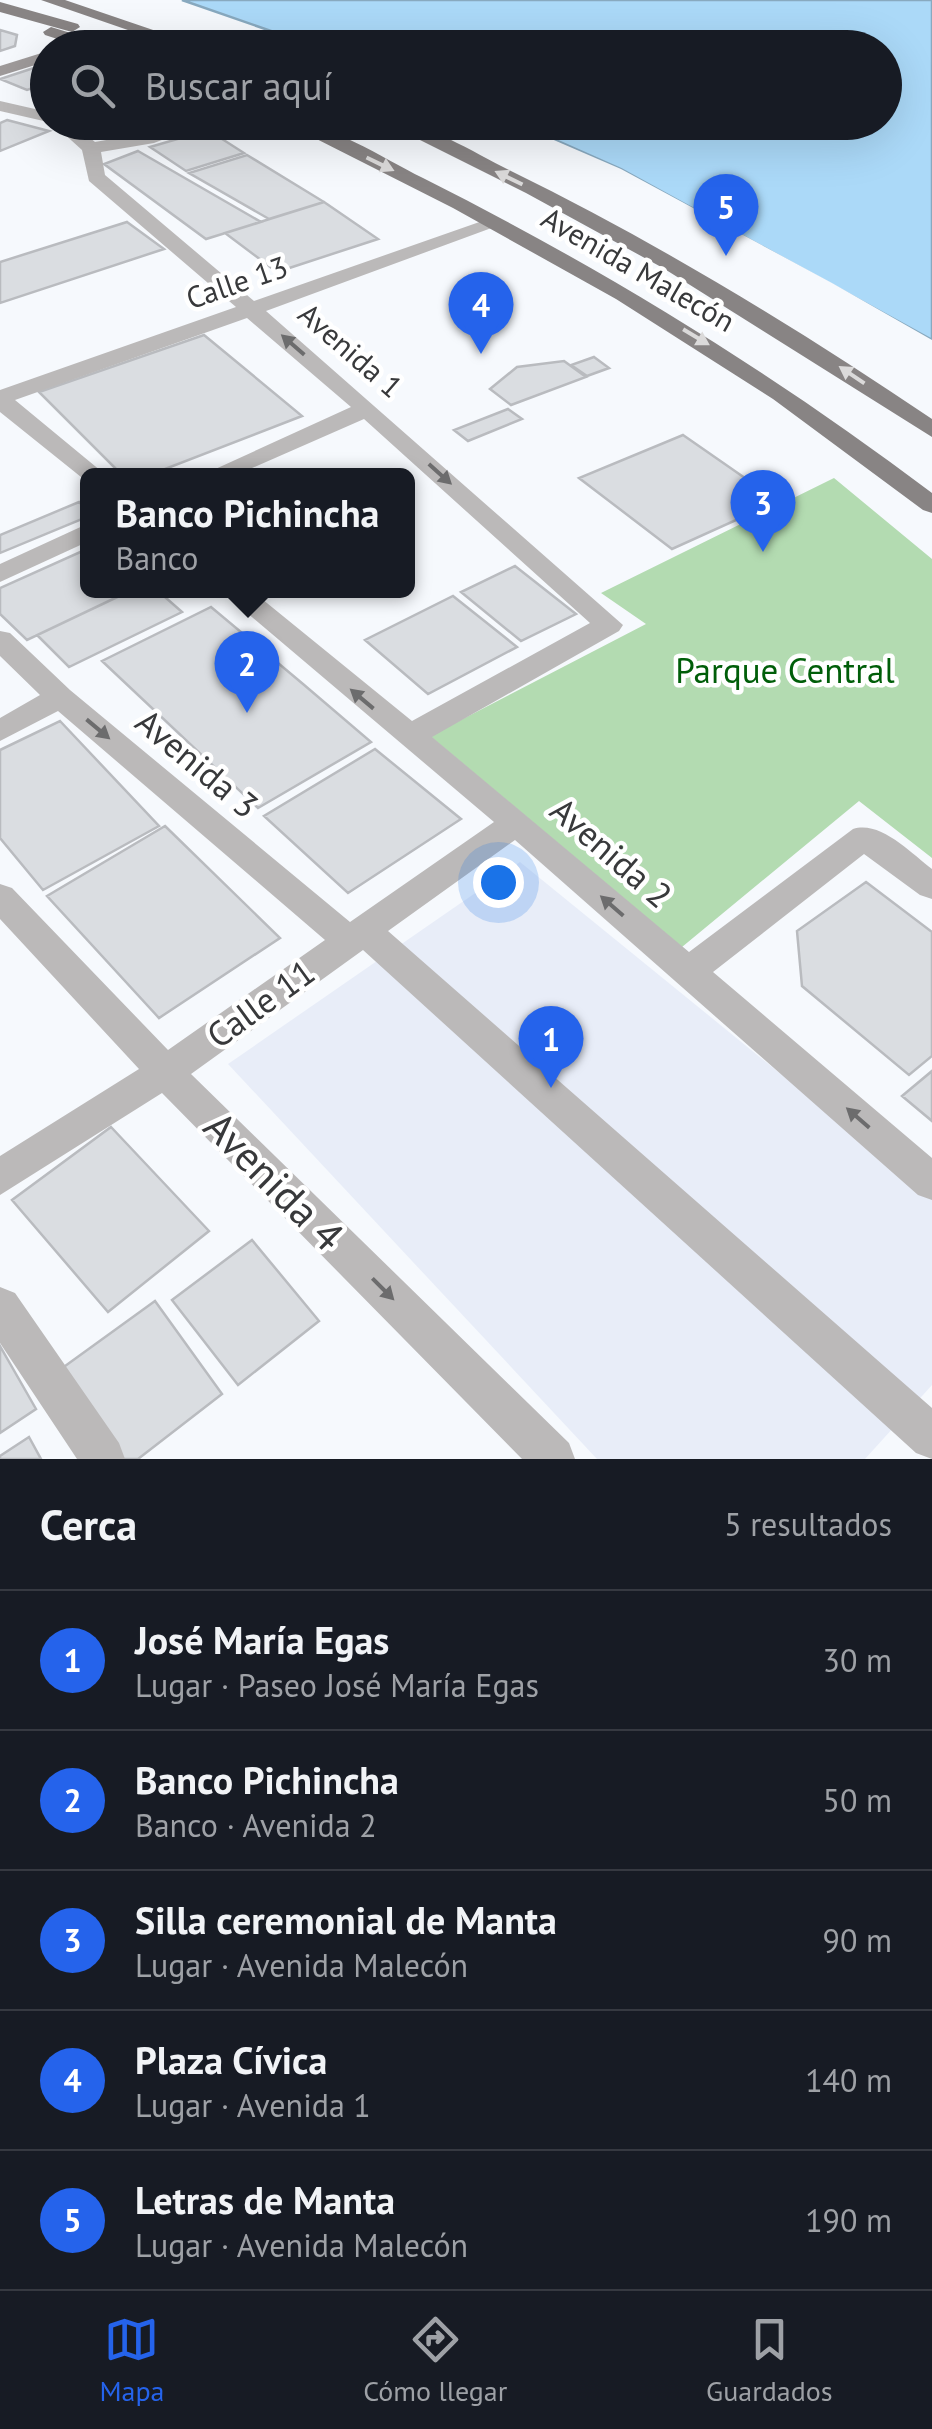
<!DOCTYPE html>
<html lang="es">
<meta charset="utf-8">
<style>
body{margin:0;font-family:"PT Sans",sans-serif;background:#20242c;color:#f1f3f6}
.you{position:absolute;left:498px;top:882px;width:35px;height:35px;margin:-25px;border:8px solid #fff;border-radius:50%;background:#1a73e8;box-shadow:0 0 0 15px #1a73e833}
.badge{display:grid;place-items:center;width:65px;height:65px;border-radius:50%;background:#2563eb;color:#fff;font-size:32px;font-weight:700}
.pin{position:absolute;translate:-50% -82px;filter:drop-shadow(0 2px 5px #0008)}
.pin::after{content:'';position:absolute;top:52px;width:35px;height:30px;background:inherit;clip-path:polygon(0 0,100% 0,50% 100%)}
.popup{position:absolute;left:80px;top:468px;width:335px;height:130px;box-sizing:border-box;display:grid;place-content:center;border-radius:15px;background:#171b24;filter:drop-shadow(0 2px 8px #0005);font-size:32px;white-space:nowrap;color:#9ea1a6}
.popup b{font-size:38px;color:#f1f3f6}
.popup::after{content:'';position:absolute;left:50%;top:100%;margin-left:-20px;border:20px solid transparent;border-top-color:#171b24}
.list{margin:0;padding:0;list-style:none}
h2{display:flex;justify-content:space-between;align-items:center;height:130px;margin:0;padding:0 40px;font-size:42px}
h2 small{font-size:32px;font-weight:400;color:#9ea1a6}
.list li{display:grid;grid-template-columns:65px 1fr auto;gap:30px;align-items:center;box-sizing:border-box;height:140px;padding:0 40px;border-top:2px solid #363941}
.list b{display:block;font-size:38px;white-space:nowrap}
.list p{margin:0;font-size:32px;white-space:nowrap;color:#9ea1a6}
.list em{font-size:32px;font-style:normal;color:#9ea1a6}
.icon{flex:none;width:55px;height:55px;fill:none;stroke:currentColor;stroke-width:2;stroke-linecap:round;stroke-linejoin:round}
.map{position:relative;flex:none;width:932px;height:1459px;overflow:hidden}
.search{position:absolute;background:#171b24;box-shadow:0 10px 40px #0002;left:30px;right:30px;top:30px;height:110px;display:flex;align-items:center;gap:25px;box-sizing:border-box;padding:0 35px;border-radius:55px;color:#9ea1a6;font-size:38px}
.sheet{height:830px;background:#171b24}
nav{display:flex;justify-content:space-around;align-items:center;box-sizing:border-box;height:140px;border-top:2px solid #363941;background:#171b24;font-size:28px;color:#9ea1a6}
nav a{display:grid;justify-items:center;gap:5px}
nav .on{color:#2563eb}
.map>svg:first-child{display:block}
</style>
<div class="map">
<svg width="932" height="1459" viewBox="0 0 932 1459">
<rect width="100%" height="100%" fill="#f6f9fd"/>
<path fill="#e8edf8" d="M520,862L932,1197V1385L865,1459H597L228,1064Z"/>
<path fill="#b3dbb1" d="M834,478L932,559V858L859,801L682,947L430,736L646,624L601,593Z"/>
<path fill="#abd9f8" stroke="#88a9bf" stroke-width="2.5" d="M182,0H932V340L621,169L517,123L884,122V48L317,47Z"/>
<path fill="#f6f9fd" d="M512,122L621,169L832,283L932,340V345L619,174Z"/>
<path fill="#dadde1" stroke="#b9bbbf" stroke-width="2.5" d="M0,30L17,35L15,46L0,51Z
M46,64L48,83L27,90L0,79Z
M7,120L49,131L0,151V123Z
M208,130L244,153L186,171L150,147Z
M138,151L261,222L206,239L104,164Z
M247,155L324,202L269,219L189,173Z
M324,202L378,239L277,272L225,233Z
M127,222L164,249L0,303V262Z
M204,335L302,416L147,476H123L39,392Z
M594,357L609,368L587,376L571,365Z
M564,361L586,377L511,405L490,389L517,367Z
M508,409L522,419L468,441L454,430Z
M683,435L778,501L672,549L579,478Z
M79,502L87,509V517L0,553V535Z
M87,549V590H132L27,640L0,614V588Z
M515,566L576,614L521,641L461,592Z
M132,590H157L182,612L69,667L37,635Z
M453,596L517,647L428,694L365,640Z
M211,607L303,684L371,742L258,808L102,661Z
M60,721L159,826L43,890L0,838V750Z
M375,749L461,819L348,893L264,816Z
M165,826L280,938L159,1018L47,896Z
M866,882L932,932V1056L909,1075L802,986L797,931Z
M932,1071V1121L902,1096Z
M111,1127L209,1231L108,1312L12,1200Z
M252,1240L319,1321L238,1385L172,1300Z
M155,1301L222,1394L138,1459H109L54,1374Z
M0,1346L36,1409L0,1433Z
M29,1437L41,1459H0V1456Z"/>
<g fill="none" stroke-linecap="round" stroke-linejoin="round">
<path fill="#bbb9b9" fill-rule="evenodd" d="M0,101L48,112V122L0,111Z
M51,122H71L95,142C133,136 170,122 208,122L154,143L101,152L105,175L254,301L488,219L495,217L505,223L266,311L623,625L619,631L432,737L689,952L853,829C880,820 911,853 932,869V899L920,895L864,854L713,972L932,1158V1200L918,1195L515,840L388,931L932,1408V1459L916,1453L363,950L191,1074L569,1443L575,1459H522L162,1093L0,1195V1156L139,1069L0,919V884L12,888L168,1050L325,940L58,711L0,741V718L40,695L0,656V631L10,633L70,690L350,922L494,822L220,590H251L412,721L590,623L364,419L234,476H200L351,407L247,318L15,400L107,476H87L86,481L0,412V390L236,307L89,181L82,150Z
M87,524V542L0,582V564Z
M0,1287L15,1293L119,1443L125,1459H77L0,1343Z"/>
<path fill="#9e9a9a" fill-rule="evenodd" d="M48,51V61L0,76V66Z"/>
<path fill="#888484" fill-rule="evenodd" d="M41,0H65L206,48H180Z
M0,2L78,24L80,27L72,32L0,12Z
M51,27L110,45L112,48H85L45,35L43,32Z
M283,122C331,122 380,157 423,178C602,268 772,372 932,493V513L923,510L773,399L616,299L453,208Z
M384,122C429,122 472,152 511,171C658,243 797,328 932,419V437L663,268L526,193Z"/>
</g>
<defs><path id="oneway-solid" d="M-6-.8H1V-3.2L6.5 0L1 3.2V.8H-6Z" transform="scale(2.5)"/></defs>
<g fill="#dbdada">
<use href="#oneway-solid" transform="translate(380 164) rotate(26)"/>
<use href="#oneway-solid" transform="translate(509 178) rotate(-154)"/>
<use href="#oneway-solid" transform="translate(696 337) rotate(31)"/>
<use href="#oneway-solid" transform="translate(852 375) rotate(-146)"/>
</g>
<g fill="#6c6c6d">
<use href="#oneway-solid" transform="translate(293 345) rotate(-139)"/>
<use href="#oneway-solid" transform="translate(440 474) rotate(42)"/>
<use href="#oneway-solid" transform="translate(362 699) rotate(-140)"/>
<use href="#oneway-solid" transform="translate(98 729) rotate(40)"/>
<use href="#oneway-solid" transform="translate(612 906) rotate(-139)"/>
<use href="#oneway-solid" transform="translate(858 1118) rotate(-139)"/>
<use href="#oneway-solid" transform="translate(383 1289) rotate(45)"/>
</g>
<g text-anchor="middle" stroke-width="9" stroke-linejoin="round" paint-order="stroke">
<g font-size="30" fill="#38393b" stroke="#fff">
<text transform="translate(638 270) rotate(30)" y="10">Avenida Malecón</text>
<text transform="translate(237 283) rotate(-19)" y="10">Calle 13</text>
<text transform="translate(350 351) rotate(41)" y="10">Avenida 1</text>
</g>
<g font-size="35" fill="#005e09" stroke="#fff">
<text x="785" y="683">Parque Central</text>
</g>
<g font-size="35" fill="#38393b" stroke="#fff">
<text transform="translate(197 764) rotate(40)" y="12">Avenida 3</text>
<text transform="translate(611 853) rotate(41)" y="12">Avenida 2</text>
<text transform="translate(261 1004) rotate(-36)" y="12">Calle 11</text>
</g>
<g font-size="42" fill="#38393b" stroke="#fff">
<text transform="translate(274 1181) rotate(45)" y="15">Avenida 4</text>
</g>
</g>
</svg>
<div class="you"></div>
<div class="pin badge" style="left:551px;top:1088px">1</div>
<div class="pin badge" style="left:247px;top:713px">2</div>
<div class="popup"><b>Banco Pichincha</b>Banco</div>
<div class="pin badge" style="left:763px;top:552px">3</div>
<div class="pin badge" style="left:481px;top:354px">4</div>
<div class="pin badge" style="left:726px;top:256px">5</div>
<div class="search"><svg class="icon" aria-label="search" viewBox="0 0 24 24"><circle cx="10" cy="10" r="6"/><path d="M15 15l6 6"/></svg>Buscar aquí</div>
</div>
<section class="sheet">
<h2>Cerca<small>5 resultados</small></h2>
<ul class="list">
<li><span class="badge">1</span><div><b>José María Egas</b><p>Lugar · Paseo José María Egas</p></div><em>30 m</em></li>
<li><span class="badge">2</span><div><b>Banco Pichincha</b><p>Banco · Avenida 2</p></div><em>50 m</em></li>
<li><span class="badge">3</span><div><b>Silla ceremonial de Manta</b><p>Lugar · Avenida Malecón</p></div><em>90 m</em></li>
<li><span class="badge">4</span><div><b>Plaza Cívica</b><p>Lugar · Avenida 1</p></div><em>140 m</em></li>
<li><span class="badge">5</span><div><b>Letras de Manta</b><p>Lugar · Avenida Malecón</p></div><em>190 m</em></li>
</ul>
</section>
<nav>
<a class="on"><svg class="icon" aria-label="map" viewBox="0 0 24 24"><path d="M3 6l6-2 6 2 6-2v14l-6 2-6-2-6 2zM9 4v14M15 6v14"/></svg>Mapa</a>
<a><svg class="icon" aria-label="directions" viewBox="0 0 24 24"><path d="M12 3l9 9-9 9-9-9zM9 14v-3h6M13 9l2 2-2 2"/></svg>Cómo llegar</a>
<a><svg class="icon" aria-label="saved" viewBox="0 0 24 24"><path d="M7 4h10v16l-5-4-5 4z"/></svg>Guardados</a>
</nav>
